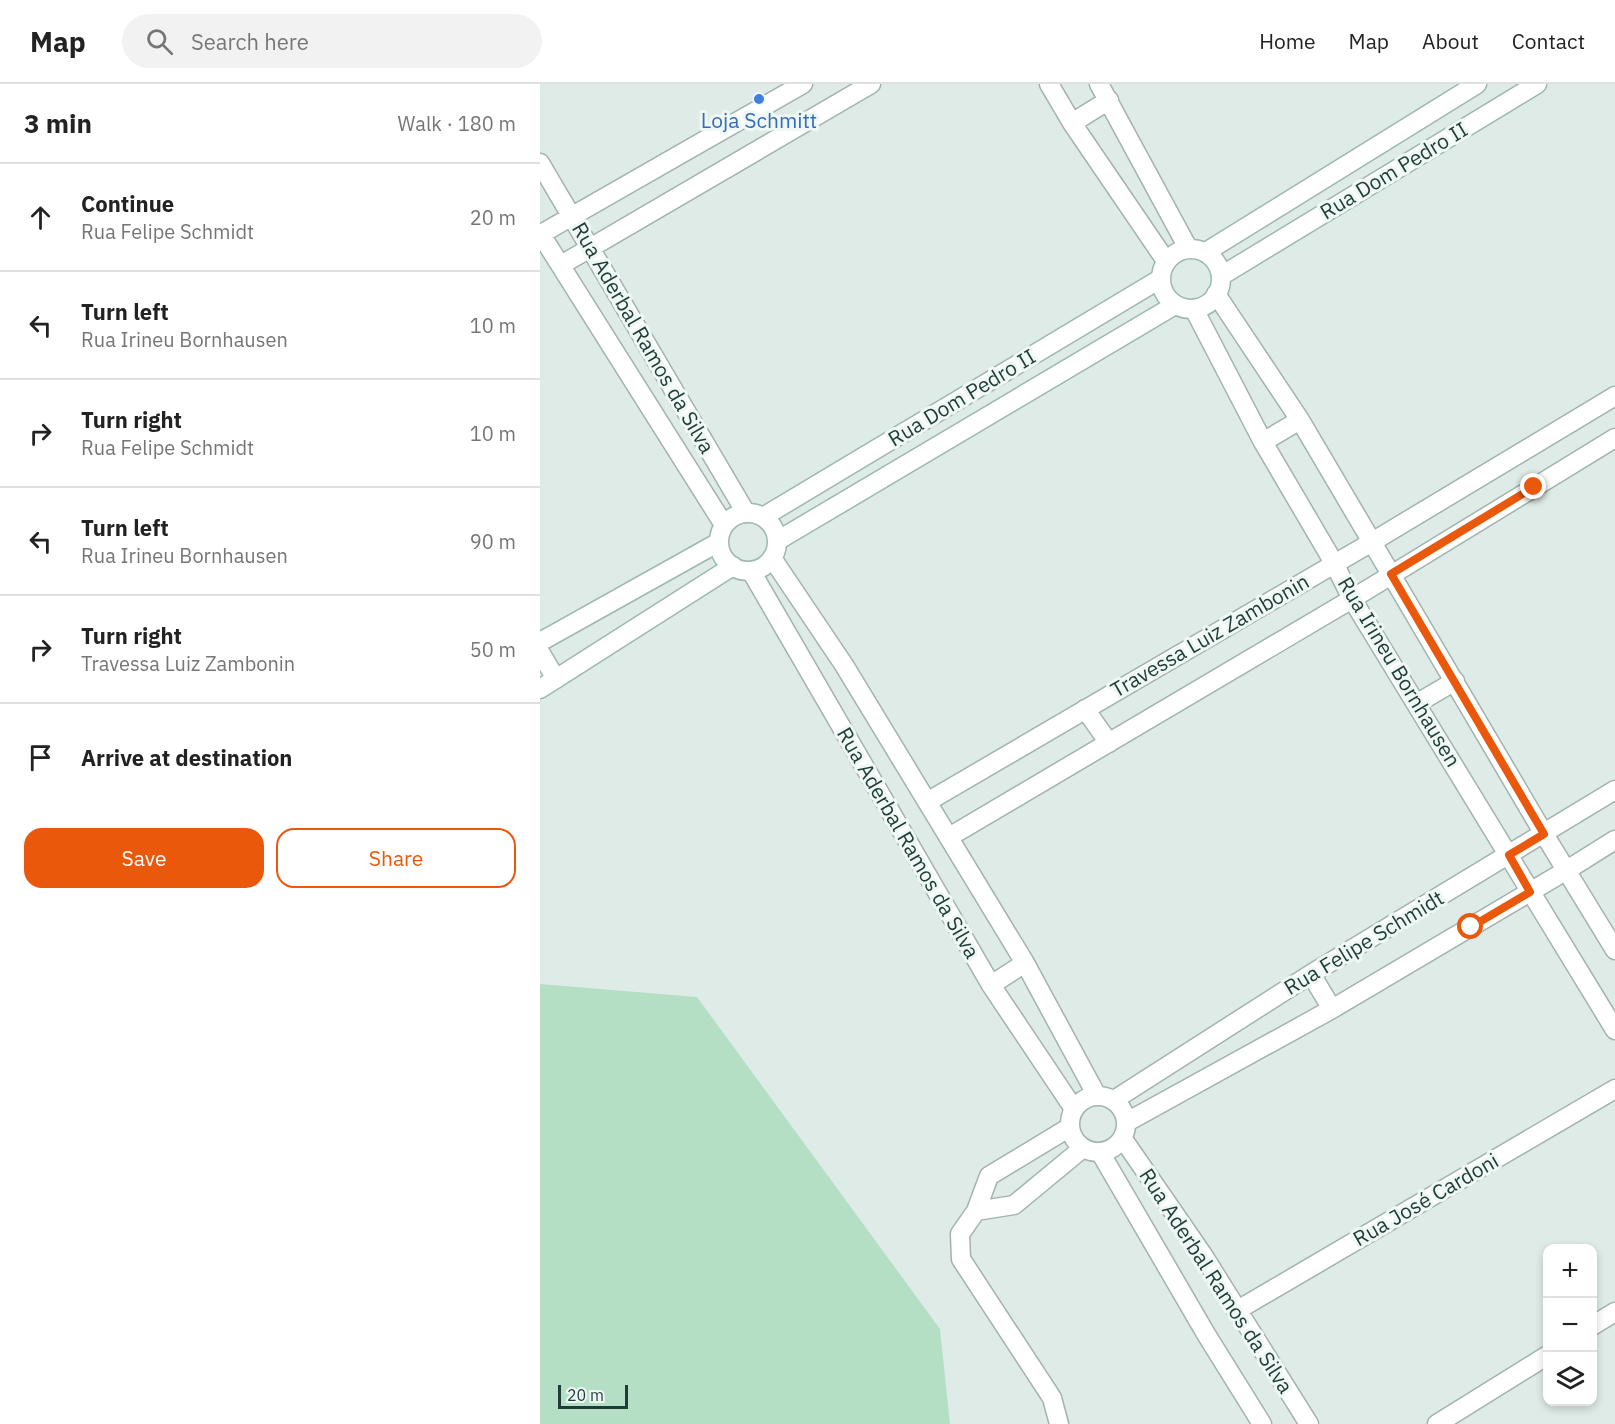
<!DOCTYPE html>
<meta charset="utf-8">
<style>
body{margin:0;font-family:"IBM Plex Sans",sans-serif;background:#f2f2f2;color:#222}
.controls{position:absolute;right:18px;bottom:18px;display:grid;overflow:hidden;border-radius:12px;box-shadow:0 3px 9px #0003}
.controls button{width:54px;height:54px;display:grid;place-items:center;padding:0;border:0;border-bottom:2px solid #e0e0e0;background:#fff;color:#222;font:30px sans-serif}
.scale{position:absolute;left:18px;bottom:15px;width:70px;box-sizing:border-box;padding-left:6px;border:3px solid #1f3c38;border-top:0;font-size:16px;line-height:21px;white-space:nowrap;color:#1f3c38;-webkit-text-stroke:4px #eff8f4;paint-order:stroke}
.stop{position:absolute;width:18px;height:18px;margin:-14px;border:4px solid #ea580c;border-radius:50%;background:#fff}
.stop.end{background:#ea580c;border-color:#fff;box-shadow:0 2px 6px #0008}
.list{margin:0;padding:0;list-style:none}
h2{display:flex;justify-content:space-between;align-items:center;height:78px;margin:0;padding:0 24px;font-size:26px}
h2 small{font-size:20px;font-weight:400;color:#767676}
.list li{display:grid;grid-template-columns:39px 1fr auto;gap:18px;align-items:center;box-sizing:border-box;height:108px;padding:0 24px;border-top:2px solid #e0e0e0}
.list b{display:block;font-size:22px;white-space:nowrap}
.list p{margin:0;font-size:20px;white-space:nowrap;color:#767676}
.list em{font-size:20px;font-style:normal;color:#767676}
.actions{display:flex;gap:12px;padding:18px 24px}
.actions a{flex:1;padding:14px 0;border:2px solid #ea580c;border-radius:18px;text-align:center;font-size:21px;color:#ea580c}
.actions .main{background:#ea580c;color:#fff}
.icon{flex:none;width:33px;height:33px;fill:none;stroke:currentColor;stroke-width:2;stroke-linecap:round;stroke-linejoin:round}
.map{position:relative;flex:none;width:1075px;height:1340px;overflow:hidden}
header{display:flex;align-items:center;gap:36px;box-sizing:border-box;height:84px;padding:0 30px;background:#fff;border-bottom:2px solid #e0e0e0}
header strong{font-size:28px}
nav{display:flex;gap:33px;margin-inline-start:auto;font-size:21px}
.search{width:420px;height:54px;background:#f2f2f2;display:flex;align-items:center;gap:15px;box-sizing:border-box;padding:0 21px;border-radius:33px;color:#767676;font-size:22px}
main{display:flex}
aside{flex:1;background:#fff}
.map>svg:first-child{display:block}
</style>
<header>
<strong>Map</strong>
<div class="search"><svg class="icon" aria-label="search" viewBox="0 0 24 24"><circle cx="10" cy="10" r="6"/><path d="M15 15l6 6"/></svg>Search here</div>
<nav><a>Home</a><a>Map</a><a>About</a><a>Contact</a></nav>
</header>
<main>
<aside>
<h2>3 min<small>Walk · 180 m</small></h2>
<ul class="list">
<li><svg class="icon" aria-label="ahead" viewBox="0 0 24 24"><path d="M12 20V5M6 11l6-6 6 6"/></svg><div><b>Continue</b><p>Rua Felipe Schmidt</p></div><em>20 m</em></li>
<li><svg class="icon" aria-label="left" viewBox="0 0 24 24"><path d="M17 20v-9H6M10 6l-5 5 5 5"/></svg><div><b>Turn left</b><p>Rua Irineu Bornhausen</p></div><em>10 m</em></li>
<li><svg class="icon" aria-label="right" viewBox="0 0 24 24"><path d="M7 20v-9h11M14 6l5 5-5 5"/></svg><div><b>Turn right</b><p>Rua Felipe Schmidt</p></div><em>10 m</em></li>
<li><svg class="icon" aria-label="left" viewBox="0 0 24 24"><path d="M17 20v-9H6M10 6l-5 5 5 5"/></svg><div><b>Turn left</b><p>Rua Irineu Bornhausen</p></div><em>90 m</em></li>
<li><svg class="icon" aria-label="right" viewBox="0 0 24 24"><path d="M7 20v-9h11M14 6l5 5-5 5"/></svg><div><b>Turn right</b><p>Travessa Luiz Zambonin</p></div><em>50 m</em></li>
<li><svg class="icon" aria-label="arrive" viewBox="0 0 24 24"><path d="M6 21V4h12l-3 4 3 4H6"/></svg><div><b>Arrive at destination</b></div></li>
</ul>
<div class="actions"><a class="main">Save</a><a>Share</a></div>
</aside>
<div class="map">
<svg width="1075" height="1340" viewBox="0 0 1075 1340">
<rect width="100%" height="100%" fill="#dfebe7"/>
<path fill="#b5dfc5" d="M0,900L157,913L400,1245L410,1340H0Z"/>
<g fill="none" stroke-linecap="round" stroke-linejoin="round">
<g stroke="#a2b3af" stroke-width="21">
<path id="street" d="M509,0L532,39L626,177
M559,0L648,164
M532,39L569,16
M0,79L206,429
M0,149L184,441
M1,150L263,0
M21,181L331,0
M676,210L760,336L1004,750L1075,866
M654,225L723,358L794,479L812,515L1075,946
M723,358L760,336
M232,474L304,581L485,879L557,1012
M211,487L451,901L534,1025
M876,620L915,597
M545,625L569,659
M387,718L832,458L1075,312
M409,753L812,515L1075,354
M771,890L792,925
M451,901L485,879
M530 1040a28 28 0 1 1 56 0a28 28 0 1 1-56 0Z
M574,1016L771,890L1075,706
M587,1038L792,925L1027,786L1075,756
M583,1055L663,1171L769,1340
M560,1068L666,1250L722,1340
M436,1127L474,1121L543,1064
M696,1227L1075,1005
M1052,1242L1075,1228
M519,1340L512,1314L421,1175L420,1150L436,1127L449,1092L530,1043
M897,1340L1008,1271"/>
</g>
<g stroke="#9db8b1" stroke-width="21">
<path id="secondary" d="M621 195a30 30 0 1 1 60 0a30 30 0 1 1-60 0Z
M666,168L937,0
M681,192L997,0
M179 458a29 29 0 1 1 58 0a29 29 0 1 1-58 0Z
M223,433L620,195
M237,457L635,221
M0,558L179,458
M0,568L16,595
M0,605L193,482"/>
</g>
<use href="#street" stroke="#fff" stroke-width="18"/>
<use href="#secondary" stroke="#fff" stroke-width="18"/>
</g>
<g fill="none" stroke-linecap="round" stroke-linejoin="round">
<path stroke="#ea580c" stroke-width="8" d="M931,843L990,808L969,771L1004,750L851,490L994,403"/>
</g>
<circle fill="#3f7fe0" stroke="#eff8f4" stroke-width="2" cx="219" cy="15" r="6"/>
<g text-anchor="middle" stroke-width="6" stroke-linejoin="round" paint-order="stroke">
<g font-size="21" fill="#366cbe" stroke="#eff8f4">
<text x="219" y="44">Loja Schmitt</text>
</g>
<g font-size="21" fill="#1f3c38" stroke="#eff8f4">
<text transform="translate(854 87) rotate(-31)" y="7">Rua Dom Pedro II</text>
<text transform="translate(103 254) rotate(60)" y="7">Rua Aderbal Ramos da Silva</text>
<text transform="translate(422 314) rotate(-31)" y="7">Rua Dom Pedro II</text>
<text transform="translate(670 552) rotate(-30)" y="7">Travessa Luiz Zambonin</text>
<text transform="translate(859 588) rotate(59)" y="7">Rua Irineu Bornhausen</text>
<text transform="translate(368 759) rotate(60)" y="7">Rua Aderbal Ramos da Silva</text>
<text transform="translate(824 859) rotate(-31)" y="7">Rua Felipe Schmidt</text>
<text transform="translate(886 1116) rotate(-30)" y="7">Rua José Cardoni</text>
<text transform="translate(676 1197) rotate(57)" y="7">Rua Aderbal Ramos da Silva</text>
</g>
</g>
</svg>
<div class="controls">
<button>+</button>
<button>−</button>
<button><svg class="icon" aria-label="layers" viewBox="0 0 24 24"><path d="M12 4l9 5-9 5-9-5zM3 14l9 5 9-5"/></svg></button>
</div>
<div class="scale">20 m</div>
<div class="stop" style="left:931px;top:843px"></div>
<div class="stop end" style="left:994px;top:403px"></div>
</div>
</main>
